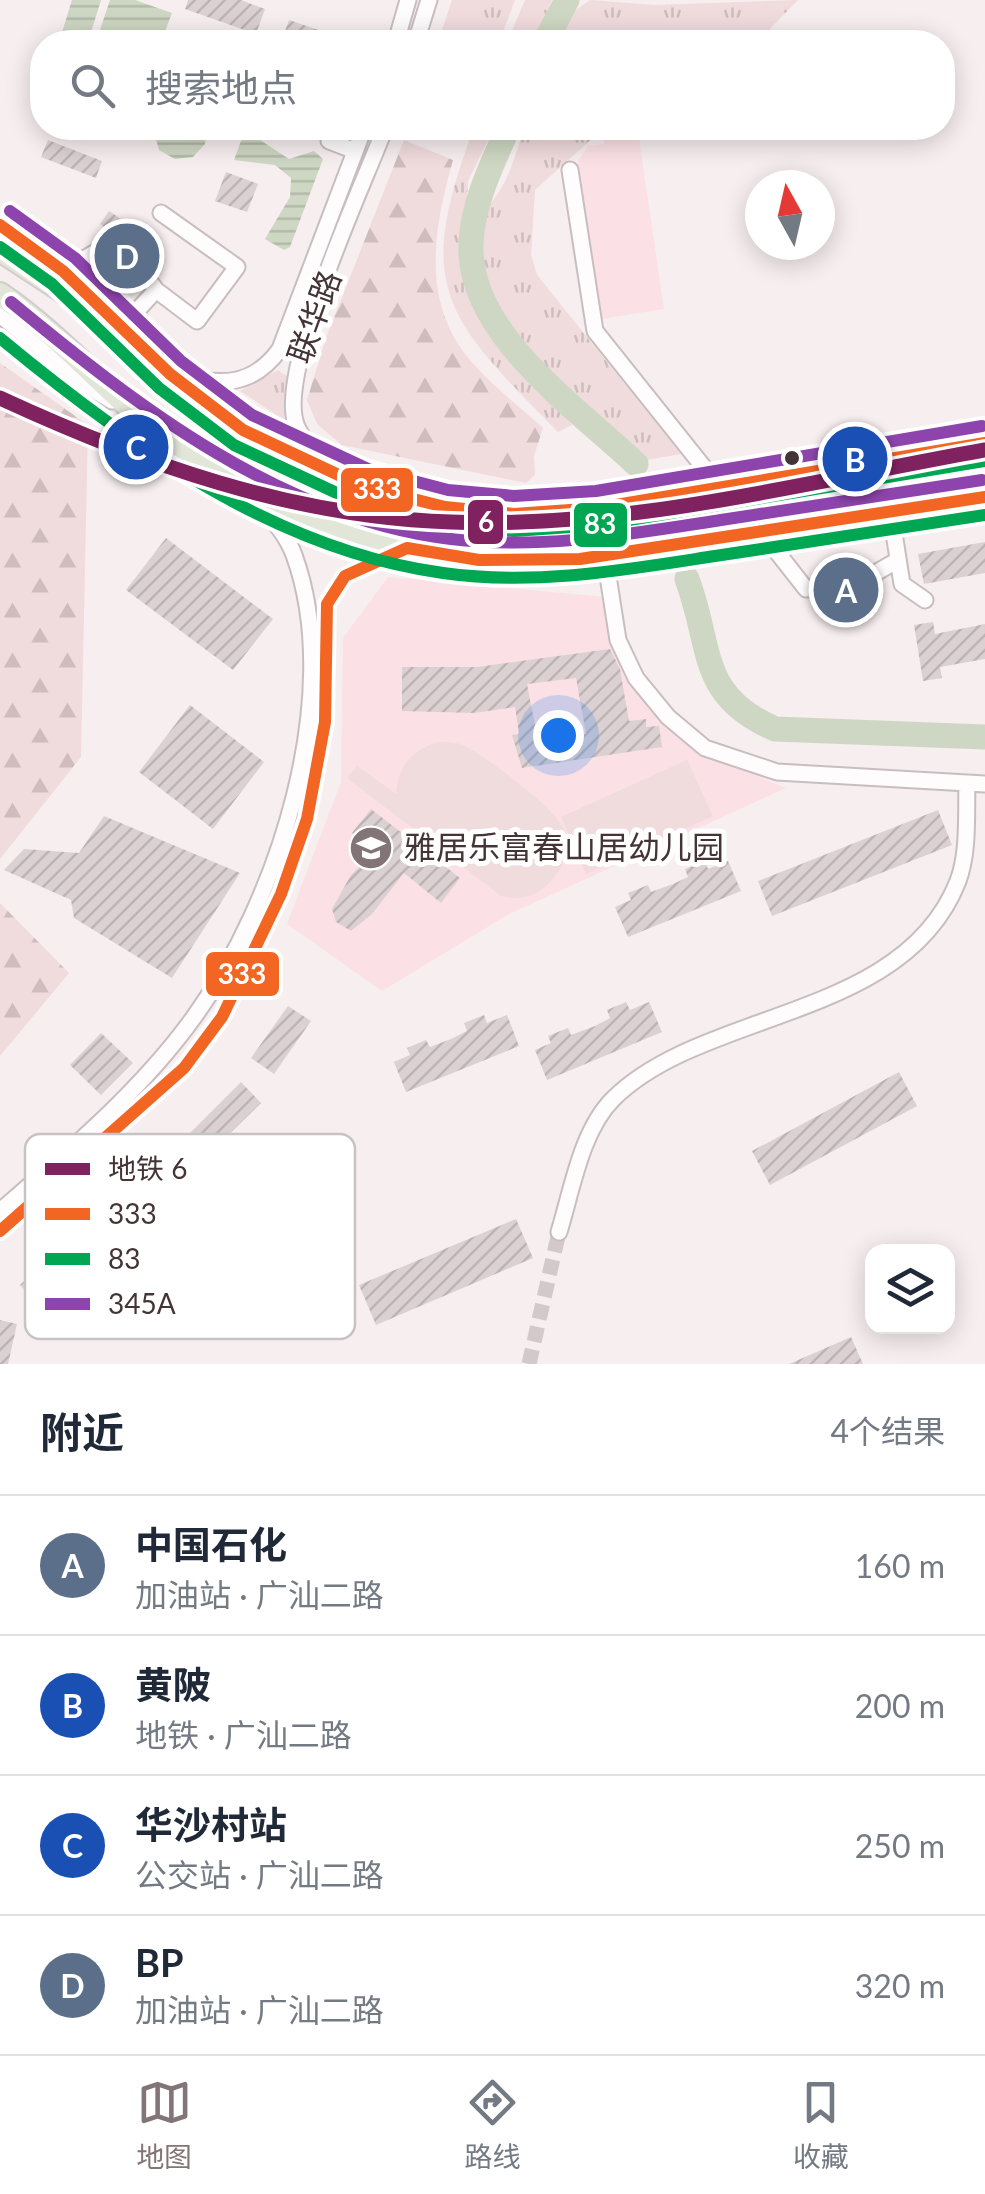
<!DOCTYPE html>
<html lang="zh">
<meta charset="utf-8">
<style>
body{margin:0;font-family:Lato,"Noto Sans SC",sans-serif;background:#f2f2f3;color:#1f2937}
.controls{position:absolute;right:30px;bottom:30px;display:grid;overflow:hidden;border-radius:20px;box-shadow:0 5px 25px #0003}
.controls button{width:90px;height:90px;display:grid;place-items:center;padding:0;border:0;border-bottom:2px solid #e0e1e3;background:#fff;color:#1f2937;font:50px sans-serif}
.compass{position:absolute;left:745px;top:170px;width:90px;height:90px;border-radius:50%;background:#fff;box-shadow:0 5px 25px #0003;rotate:352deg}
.you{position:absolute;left:558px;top:735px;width:35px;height:35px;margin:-25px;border:8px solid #fff;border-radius:50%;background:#1a73e8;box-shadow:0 0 0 15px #1a73e833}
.badge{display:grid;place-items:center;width:65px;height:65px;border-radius:50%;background:#837577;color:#fff;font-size:32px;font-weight:700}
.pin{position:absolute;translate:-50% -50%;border:5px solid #fff;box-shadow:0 2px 10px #0006}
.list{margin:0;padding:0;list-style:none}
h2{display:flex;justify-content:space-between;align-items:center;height:130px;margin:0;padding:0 40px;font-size:42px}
h2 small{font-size:32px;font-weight:400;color:#747a83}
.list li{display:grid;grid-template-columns:65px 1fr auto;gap:30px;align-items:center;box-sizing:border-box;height:140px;padding:0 40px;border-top:2px solid #e0e1e3}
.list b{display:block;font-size:38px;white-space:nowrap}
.list p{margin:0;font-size:32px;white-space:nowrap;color:#747a83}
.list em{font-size:32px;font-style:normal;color:#747a83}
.icon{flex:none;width:55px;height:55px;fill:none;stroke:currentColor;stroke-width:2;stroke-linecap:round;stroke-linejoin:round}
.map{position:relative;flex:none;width:985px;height:1364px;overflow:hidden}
.search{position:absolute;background:#fff;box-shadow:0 5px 25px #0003;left:30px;right:30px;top:30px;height:110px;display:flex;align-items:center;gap:25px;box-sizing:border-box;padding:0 35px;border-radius:40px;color:#747a83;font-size:38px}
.sheet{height:690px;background:#fff}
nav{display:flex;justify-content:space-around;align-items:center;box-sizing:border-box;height:140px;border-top:2px solid #e0e1e3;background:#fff;font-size:28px;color:#747a83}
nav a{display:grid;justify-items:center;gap:5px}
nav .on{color:#837577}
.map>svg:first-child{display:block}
</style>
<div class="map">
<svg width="985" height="1364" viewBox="0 0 985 1364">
<defs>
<pattern id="grass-tufts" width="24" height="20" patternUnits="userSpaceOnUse" patternTransform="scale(2.5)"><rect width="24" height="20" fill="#f0dbdd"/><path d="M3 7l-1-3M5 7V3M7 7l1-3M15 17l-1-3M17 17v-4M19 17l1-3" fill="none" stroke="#cfbdbe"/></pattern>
<pattern id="forest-firs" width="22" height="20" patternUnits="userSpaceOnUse" patternTransform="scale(2.5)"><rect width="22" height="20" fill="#f0dbdd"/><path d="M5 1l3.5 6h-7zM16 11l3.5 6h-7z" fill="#cfbdbe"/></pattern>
<pattern id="water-rules" width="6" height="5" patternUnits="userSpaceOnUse" patternTransform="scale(2.5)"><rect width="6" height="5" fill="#ced7c3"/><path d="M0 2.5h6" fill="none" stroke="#b2b9a8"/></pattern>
<pattern id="building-hatch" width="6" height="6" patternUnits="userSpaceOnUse" patternTransform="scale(2.5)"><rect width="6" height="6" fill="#dcd1d2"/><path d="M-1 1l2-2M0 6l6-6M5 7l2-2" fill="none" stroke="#beb4b5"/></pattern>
</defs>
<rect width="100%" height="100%" fill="#f7eeef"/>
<path fill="#fbe1e5" d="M638,132L664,309L601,319L578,161L588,146L604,144V137Z
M388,577L606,597L620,654L703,754L786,788L509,914L382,991L287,924L341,782L343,638Z"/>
<path fill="url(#grass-tufts)" d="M452,0H515L499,42H438Z
M525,0H552L533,42H507Z
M590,0L655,5L798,0L757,42H555L566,17Z
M474,128H494L468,181L464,252L467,286L482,321L572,425L558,432C445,317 413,289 474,128Z
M524,128H604L535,190L531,255L537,275L681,454L641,461C582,406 454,317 480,225C484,211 491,204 499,192C510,175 518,148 524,128Z
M278,370L287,376L284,420L240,391Z"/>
<path fill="url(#forest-firs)" d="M404,140L453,160C434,227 420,301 470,360C491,385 519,406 543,428L534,456L535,475L526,483L342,445L317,424L307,400L326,338Z
M0,363L88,425L81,757L0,859Z
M0,903L69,973L0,1056Z"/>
<path fill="#f0dbdd" d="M437,742C448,742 458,742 467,747C490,760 559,810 566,833C571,852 562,869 550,882C535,897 521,901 501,896L347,778L357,766L396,794C398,766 411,751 437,742Z
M687,760L713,816L586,874L561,817Z"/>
<path fill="url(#water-rules)" d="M72,0H101L88,42H59Z
M110,0H135L172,13L161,42H96Z
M153,128H207L205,144L193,157L175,159L159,150Z
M251,134L289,159L314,151L323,159L290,247L284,250L265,239L290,197L291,178L275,165L234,160L241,141Z"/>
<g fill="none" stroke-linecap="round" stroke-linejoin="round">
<path stroke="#ced7c3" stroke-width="25" d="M545,42L567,0
M508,128C492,164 472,205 471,244C467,333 577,408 636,464
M659,517L662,526
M687,579C713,648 697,695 775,729L985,737"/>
</g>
<path fill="url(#building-hatch)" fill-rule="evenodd" d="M188,0H241L265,9L256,34L185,9Z
M289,20L351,41V42H281Z
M48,140L102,161L96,178L41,157Z
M226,172L258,184L247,212L215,201Z
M109,211L157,243L148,257L100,224Z
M974,423L975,429L731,471L729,464Z
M166,538L273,619L233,670L126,590Z
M985,542V573L924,584L918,554Z
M859,563L854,580L865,590L869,611L832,618L828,597L836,583L823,570Z
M933,622L935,634L985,624V659L940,667L942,678L923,681L914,625Z
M610,649L620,669L629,721L646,719V727L659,726L662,747L522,768L512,735L519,734L515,707L474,713L402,711V667H477ZM576,678L586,734L538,741L527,684Z
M190,705L264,762L213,829L139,772Z
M371,809L460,878L441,903L404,873L372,914L351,931L336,922L332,909L351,875L375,851L352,833Z
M938,810L952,845L772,916L758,881Z
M104,816L240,873L172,978L74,918L71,900L4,870L24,849L79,853Z
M705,861L708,869L728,861L741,891L628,937L615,907L631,900L628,893L648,885L651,892L673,884L688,877L685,869Z
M626,1002L630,1010L649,1002L662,1032L547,1080L535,1050L551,1043L548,1036L568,1028L571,1035L595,1026L610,1018L607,1010Z
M288,1006L311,1021L274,1074L251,1058Z
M484,1015L487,1023L507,1015L519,1046L406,1092L394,1062L410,1055L407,1048L426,1040L430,1047L451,1039L467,1031L464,1023Z
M101,1033L133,1063L101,1095L70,1065Z
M899,1072L917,1106L770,1185L752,1151Z
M241,1082L261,1103L207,1156L187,1136Z
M516,1219L533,1258L376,1325L359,1285Z
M63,1243L83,1262L39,1305L20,1285Z
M0,1320L17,1324L8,1364H0Z
M851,1337L863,1364H789Z"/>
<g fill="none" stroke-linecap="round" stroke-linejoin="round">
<path stroke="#d3c9ca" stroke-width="15" stroke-dasharray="15 8" stroke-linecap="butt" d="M825,586L865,579
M529,1364L559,1232"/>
<g stroke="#c9bebf" stroke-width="19">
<path id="minor" d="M396,42L408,0
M416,42L429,0
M329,141L355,151
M570,170L595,331L721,489
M0,225L63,271L113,318
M63,271L108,245L142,271L156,290L122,327
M156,290L197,321L237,267L161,213
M0,315L82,383L112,401
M177,376C220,385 252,388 280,349L364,128
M335,465C322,455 304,443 297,427C274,376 363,186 385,128
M891,514L902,584L925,600
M763,534L806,589L825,586
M605,557L618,640L636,678L668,717L705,748L777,772L985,784
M865,579L898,560
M0,1211C68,1152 141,1091 194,1017C278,901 345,695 294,555C286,533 269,516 254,499
M0,1231L184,1068L222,1017L281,894L307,819L325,722L327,604L345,576L404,549
M559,1232C572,1190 581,1131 613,1099C703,1009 904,1020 958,881C969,852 966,814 967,783"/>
</g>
<g stroke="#d3cccd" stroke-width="26">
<path id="highway" d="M0,250L67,294L243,430L362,486L445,507L514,514L598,508L985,443
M0,294C72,343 124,413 197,461C380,583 547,569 753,535C830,523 908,511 985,497"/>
</g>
<use href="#minor" stroke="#fefcfd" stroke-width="15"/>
<use href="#highway" stroke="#e1e6d8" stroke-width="22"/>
<g stroke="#fff" stroke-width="20">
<path id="bus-1" d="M0,225L63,271L170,374L243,430L362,486L445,507L514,514L598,508L985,443
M0,1231L184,1068L222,1017L281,894L307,819L325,722L327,604L345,576L407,548L479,560L580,559L985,497"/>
</g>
<g stroke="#fff" stroke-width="20">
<path id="bus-2" d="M0,247L52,284L159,388L234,445L356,502L441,524L514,531L599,525L985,461
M0,338C128,444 274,550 443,573C535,586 624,570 715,556C805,542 895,528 985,515"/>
</g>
<g stroke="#fff" stroke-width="20">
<path id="bus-3" d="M10,211L75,258L181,361L252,415L368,469L448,490L514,496L596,491L982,426
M11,302C137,406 282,519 451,539C542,550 630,534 721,520C808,506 895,493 982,480"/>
</g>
<use href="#bus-1" stroke="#f26522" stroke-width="12"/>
<use href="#bus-2" stroke="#00a651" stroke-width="12"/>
<use href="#bus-3" stroke="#8e44ad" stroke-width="12"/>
<g stroke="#fff" stroke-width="22">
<path id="metro-1" d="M0,398C143,464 292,517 451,522C631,529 810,481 985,450"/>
</g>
<use href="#metro-1" stroke="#80225f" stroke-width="15"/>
</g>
<defs>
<g id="school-disc" transform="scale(2.25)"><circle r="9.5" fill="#837577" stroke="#fff"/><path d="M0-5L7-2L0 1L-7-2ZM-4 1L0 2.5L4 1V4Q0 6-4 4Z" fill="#fff"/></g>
</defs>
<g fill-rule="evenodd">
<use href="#school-disc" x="371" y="848"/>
</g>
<circle fill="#443436" stroke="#fff" stroke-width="4" cx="792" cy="458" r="9"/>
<g text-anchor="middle" stroke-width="10" stroke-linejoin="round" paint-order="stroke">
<g font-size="32" fill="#443436" stroke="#fff">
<text transform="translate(315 317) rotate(-70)" y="11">联华路</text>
</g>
<g font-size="32" fill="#443436" stroke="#fff" text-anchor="start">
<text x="404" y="859">雅居乐富春山居幼儿园</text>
</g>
</g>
<rect x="25" y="1134" width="330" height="205" rx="15" fill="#fff" stroke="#c7c2c3" stroke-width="2.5"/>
<rect x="45" y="1163" width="45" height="12" fill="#80225f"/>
<rect x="45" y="1208" width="45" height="12" fill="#f26522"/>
<rect x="45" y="1253" width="45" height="12" fill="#00a651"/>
<rect x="45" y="1298" width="45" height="12" fill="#8e44ad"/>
<g font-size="28" fill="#443436">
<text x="108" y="1179">地铁 6</text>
<text x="108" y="1224">333</text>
<text x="108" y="1269">83</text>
<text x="108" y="1314">345A</text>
</g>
<g stroke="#fff" stroke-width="4">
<rect x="339" y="466" width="76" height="48" rx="10" fill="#f26522"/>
<rect x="466" y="498" width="39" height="48" rx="10" fill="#80225f"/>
<rect x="572" y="501" width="57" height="48" rx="10" fill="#00a651"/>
<rect x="204" y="950" width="77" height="48" rx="10" fill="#f26522"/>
</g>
<g font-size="28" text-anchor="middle" font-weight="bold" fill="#fff">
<text x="377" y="499">333</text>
<text x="486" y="532">6</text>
<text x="600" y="534">83</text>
<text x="242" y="984">333</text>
</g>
</svg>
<div class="controls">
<button><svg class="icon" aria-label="layers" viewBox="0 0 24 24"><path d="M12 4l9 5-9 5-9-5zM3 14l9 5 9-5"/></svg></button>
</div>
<svg class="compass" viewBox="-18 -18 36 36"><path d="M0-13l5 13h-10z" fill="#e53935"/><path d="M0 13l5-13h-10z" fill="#747a83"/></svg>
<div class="you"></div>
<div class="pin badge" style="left:846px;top:590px;background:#5c6f8a">A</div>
<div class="pin badge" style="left:855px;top:459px;background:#1a4fb4">B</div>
<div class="pin badge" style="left:136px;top:447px;background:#1a4fb4">C</div>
<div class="pin badge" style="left:127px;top:256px;background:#5c6f8a">D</div>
<div class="search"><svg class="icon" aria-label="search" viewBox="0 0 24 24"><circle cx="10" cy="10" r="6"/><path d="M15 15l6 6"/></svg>搜索地点</div>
</div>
<section class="sheet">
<h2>附近<small>4个结果</small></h2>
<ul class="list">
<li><span class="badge" style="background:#5c6f8a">A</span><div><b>中国石化</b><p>加油站 · 广汕二路</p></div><em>160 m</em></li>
<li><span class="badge" style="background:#1a4fb4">B</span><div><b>黄陂</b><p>地铁 · 广汕二路</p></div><em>200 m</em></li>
<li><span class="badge" style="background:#1a4fb4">C</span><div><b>华沙村站</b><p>公交站 · 广汕二路</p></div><em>250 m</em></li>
<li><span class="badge" style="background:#5c6f8a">D</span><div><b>BP</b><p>加油站 · 广汕二路</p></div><em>320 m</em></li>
</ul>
</section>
<nav>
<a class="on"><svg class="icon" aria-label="map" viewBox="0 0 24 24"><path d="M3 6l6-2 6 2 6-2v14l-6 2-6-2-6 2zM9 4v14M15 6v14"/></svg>地图</a>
<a><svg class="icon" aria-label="directions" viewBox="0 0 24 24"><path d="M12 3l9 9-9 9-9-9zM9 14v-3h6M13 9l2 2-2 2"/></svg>路线</a>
<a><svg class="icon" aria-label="saved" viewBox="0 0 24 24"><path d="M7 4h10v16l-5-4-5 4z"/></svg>收藏</a>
</nav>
